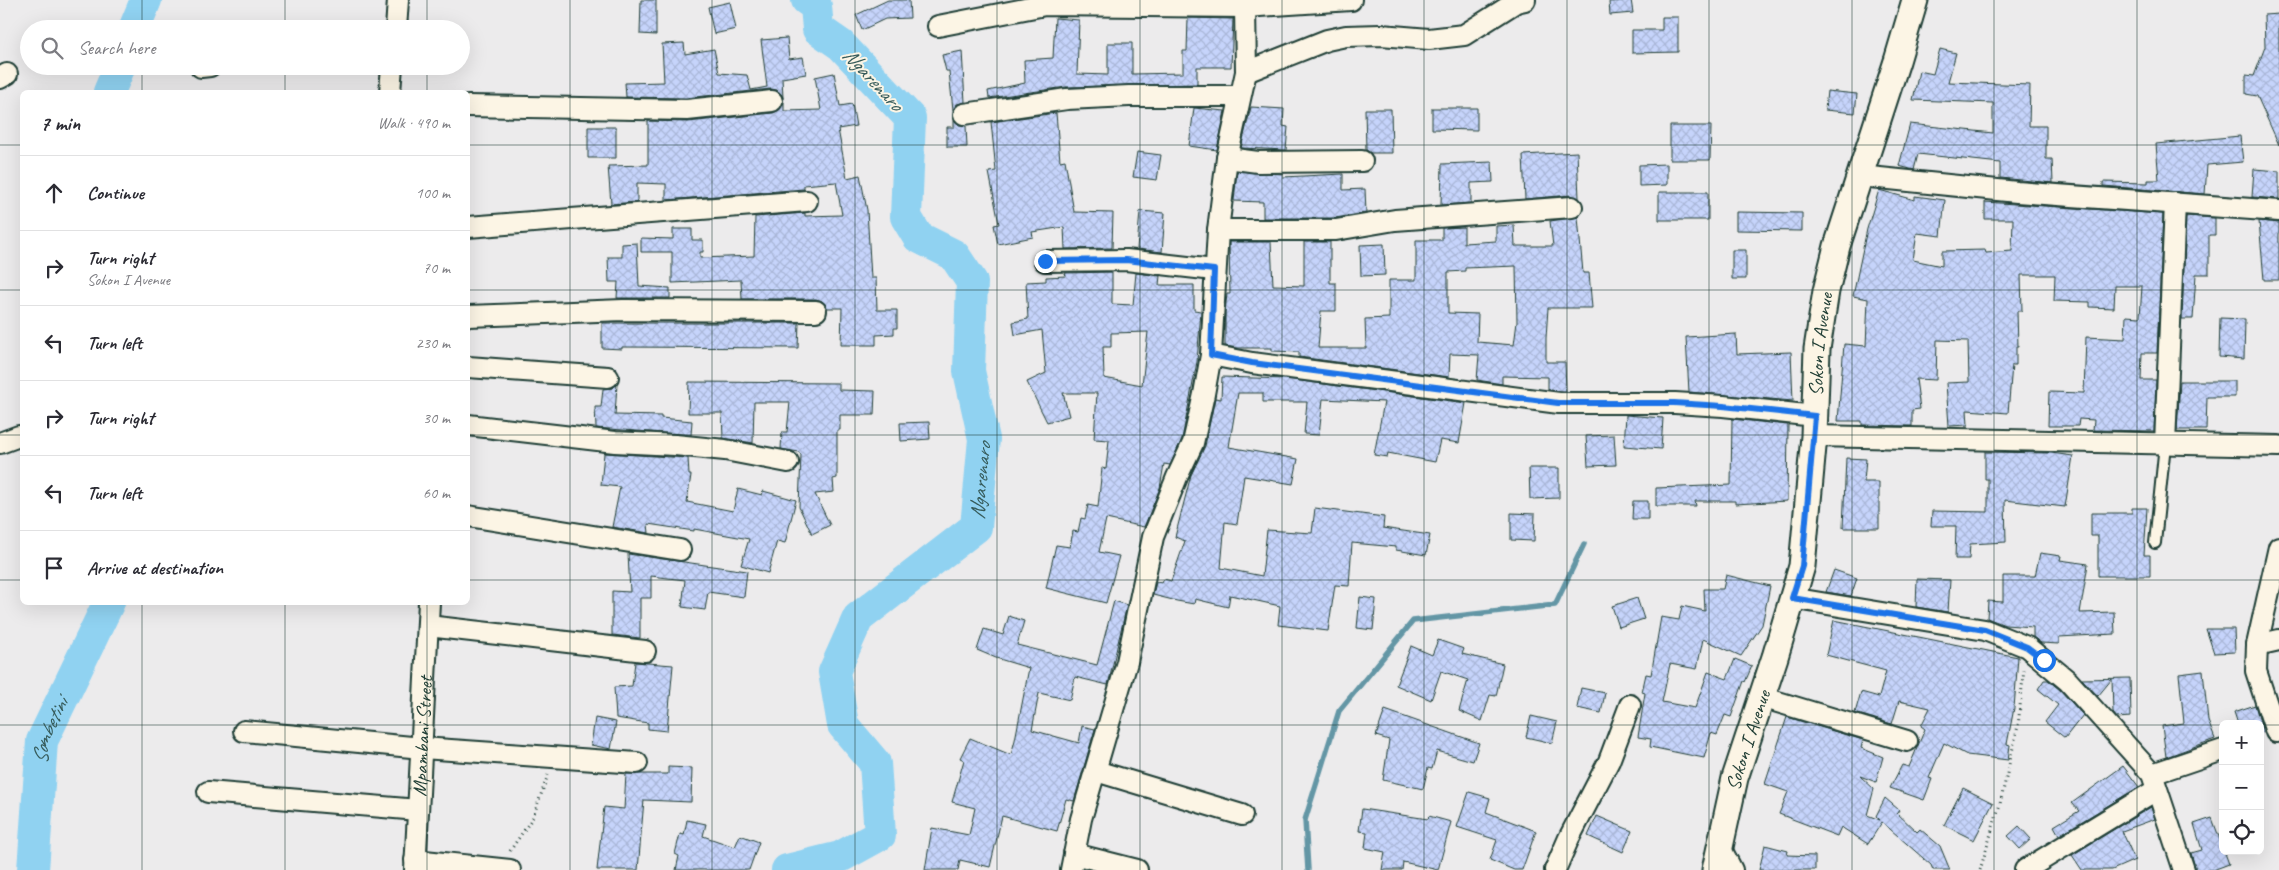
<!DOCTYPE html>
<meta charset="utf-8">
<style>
body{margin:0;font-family:Caveat,sans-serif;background:#f7f7f7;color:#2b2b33}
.controls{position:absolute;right:15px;bottom:15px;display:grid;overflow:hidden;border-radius:8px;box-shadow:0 5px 20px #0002}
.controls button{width:45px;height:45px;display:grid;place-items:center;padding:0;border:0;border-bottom:1px solid #e1e1e2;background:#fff;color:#2b2b33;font:25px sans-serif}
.stop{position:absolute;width:15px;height:15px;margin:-11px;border:4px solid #1a73e8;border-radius:50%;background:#fff}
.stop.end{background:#1a73e8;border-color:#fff;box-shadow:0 1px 5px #0008}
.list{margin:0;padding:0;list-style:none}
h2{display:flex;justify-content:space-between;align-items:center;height:65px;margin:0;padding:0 20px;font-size:21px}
h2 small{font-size:16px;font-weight:400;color:#7c7c81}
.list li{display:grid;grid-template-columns:32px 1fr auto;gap:15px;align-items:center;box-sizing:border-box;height:75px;padding:0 20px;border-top:1px solid #e1e1e2}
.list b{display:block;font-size:19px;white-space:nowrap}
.list p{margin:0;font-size:16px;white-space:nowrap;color:#7c7c81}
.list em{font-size:16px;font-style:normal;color:#7c7c81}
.icon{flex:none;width:28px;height:28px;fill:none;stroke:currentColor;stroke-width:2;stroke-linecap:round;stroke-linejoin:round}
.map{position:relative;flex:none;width:2279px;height:870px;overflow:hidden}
.search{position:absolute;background:#fff;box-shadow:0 5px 20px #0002;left:20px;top:20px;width:450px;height:55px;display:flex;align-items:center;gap:12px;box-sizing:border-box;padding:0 18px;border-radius:28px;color:#7c7c81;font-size:19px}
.panel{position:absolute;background:#fff;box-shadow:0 5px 20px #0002;left:20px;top:90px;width:450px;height:515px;border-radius:8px}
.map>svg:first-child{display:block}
</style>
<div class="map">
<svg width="2279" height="870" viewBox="0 0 2279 870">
<defs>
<pattern id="building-cross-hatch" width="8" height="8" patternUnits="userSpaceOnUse" patternTransform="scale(1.25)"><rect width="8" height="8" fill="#c6d4fb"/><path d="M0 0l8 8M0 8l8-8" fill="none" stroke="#aab7d8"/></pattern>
</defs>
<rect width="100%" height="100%" fill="#ecebec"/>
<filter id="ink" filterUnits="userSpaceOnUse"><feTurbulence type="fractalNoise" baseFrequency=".02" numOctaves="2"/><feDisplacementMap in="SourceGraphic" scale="10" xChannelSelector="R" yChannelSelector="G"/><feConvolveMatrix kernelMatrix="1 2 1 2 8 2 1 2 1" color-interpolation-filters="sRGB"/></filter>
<g filter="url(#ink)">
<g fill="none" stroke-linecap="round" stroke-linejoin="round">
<path stroke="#6396a5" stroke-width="5.5" d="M1308,870L1305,820L1339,711L1413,621L1555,605L1584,544"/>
<g stroke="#90d2f1" stroke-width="32">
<path d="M134,29L146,0"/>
<path d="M109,92L120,66"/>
<path id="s1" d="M33,870L42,741L109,602"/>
<path id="s2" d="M787,870L840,857L880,835L875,763L843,725L834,672L858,618L976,527L984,439L969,371L972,282L954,255L918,237L906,217L910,118L841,45L818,29L816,6L807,0"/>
</g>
</g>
<path fill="url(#building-cross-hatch)" stroke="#1f3d34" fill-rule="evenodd" d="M641,0H656V35L640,34Z
M888,0H909L910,18L885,19L862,30L856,15Z
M1631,0L1633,13L1610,15L1609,2Z
M730,2L736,29L714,34L708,7Z
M2279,14V145L2257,96L2246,94V75L2254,76L2265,47L2264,15Z
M1662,17H1678V52L1632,53V30H1662Z
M1055,18L1079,20L1077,74L1108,75V43H1132V74L1183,73V51H1187L1188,18L1233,19L1231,67H1197V84L1066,87L989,98L988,91L1025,83L1024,60L1053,58Z
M787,38L789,59L803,57L806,74L782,78L783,98L777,90L771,89L686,98L626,97L625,83L664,82L662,44L684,43L685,54L714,49L719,73L747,75L751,90L767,87L761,40Z
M1940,49L1956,53L1948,82L2030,85L2029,126H2046V159H2052L2053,183L2000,178V163L1918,154L1914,170L1899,166L1910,124L1993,133V103L1913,100L1919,71L1933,74Z
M962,51L965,102L957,104L953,110L949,71H946L942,55Z
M834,73L840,106L852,104L856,126L838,129L847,178L860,175L867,210L871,278H876L877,310H897V328H894V334L876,335V345H841L842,308H827L822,301L816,299H742L741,280L672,283V252H641V238L673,239V229H692V240H703V252H700V258L754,256L755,217L805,213V216L842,215L836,182L804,185V189L666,200V184L637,183V202L611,204L608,166L648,165V121L688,122L773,113L779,110L784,102V111L821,110L815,77Z
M1827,91L1857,94L1855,113L1825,110Z
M1251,107L1284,109L1283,126L1288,127L1286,150L1241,148Z
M1194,108L1225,111L1217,150L1189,146Z
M1432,108H1477V130L1432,129Z
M1365,109H1391L1392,153H1371L1366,150Z
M1056,113L1060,161L1065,160L1074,212L1113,213L1112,248L1065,249L1064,227L1032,232L1033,237L998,244L994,225L999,224L989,172L996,171L991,122Z
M954,119L959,125L966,126L967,147H947V127H954Z
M1670,126H1711L1710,160H1670Z
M588,127H616V158H588Z
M2240,136L2243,162L2207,165L2205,194L2103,186V182L2148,183V180H2159L2156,144Z
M1137,152L1161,155L1157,180L1133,177Z
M1577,152L1579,198L1571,195L1525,199L1523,155Z
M1492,162L1493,182L1471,183V203L1441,205L1442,164Z
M1667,164V185L1639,186V165Z
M2254,169L2279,171V199L2252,197Z
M1237,171L1283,174V177L1343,174V190L1365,189L1366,213L1335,218H1263V202L1234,201Z
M1879,190L1915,200V196L1945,200L1941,236L1917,233L1913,260L1942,266V251L1985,250L1986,253L2012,251L2013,219H1985V202L2163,214L2157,353H2142L2141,380H2156L2154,431L2093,430L2094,420L2079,419L2078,426H2048L2049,392L2084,393L2086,337L2125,339L2126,316L2140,317L2142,286H2115L2114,308L2090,307V302L2054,301L2055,275H2021L2022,311H2017L2018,347H2016V365H2012L2008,413L1967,410L1968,425L1949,426L1946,383L1969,382L1968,341L1937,340L1936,380L1916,379L1920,409L1912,410V426L1862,425V421H1838L1844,344L1866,346L1868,299L1853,296L1867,229Z
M1659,192H1708V220H1659Z
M1140,211L1165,213L1162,252L1137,249Z
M1736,212L1802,213V231L1736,230Z
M2186,216L2215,218V235H2209V274H2196L2193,319H2182Z
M1578,217L1583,273H1589L1592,308H1548L1546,338V362H1565L1566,391L1548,390V377L1502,376V384L1477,380L1479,355L1450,354L1449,377L1299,357V352L1272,351V348H1238L1225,346V312L1227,294H1230L1229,242H1271L1273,285L1304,286V242H1330V283H1336V311H1321L1318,348H1366L1365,319L1389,318V280H1416V240H1442V228L1464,227V243L1496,241V226L1514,225L1515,246H1553L1550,221ZM1516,266L1517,322L1514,345L1477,342L1478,314L1448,313V272L1465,271V268Z
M2259,221L2279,223V280H2264Z
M637,243L639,286L670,288V298H617L618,282H609L608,257H622V244Z
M1384,244L1385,275L1361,276L1360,245Z
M1732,250H1746V279H1732Z
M1112,272V304L1133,305L1136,273L1160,276L1159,285H1194V310L1201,311L1197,362L1182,439L1170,465L1164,464L1160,488L1144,527L1106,519L1099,552L1119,556L1106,603L1046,588L1056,545L1070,547L1073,531L1078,532L1081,518L1085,519L1088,505L1098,507L1102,468L1106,469L1109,440L1094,439L1097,393H1063L1069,416L1047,422L1027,382L1046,373L1042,330L1015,335L1013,322L1028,319L1026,282L1046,281V277L1066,276L1065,273ZM1148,332L1142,385L1104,378L1103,347H1111V333Z
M2220,318L2245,319L2244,359L2219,357Z
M602,323H799L798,348L622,347V349L602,348Z
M1736,334L1737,354L1791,352L1793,401L1689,392L1686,337Z
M1222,377L1286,379L1466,403L1459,443L1440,440L1435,462L1388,453L1387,457L1374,455L1384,402L1323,399L1319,435L1304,434L1307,402H1263V393H1238L1229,447L1298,459L1293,484L1244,476L1237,524L1225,522L1221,568L1262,576L1267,530L1312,533L1315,508L1384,517L1383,528L1430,535L1426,555L1396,550V547L1352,543L1349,586L1335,585L1328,631L1278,625L1280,606L1230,595L1228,607L1195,599L1194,604L1177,601L1153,595L1156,582L1162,583L1164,579L1171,581L1185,541L1175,537L1191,475L1205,446L1215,398L1221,399Z
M2180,381H2235V397H2207L2206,430H2177Z
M689,382L839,383V390L875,391L874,415H840V430H837V478L833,479L834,492L815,494L830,525L812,534L799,507L801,455L799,452L781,449L782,432H787L790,402H754L753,443L723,438L722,413H688Z
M617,384L615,415L661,416V418L692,421L691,435L596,428L595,407H601L603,389L613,388Z
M1626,415L1663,418L1661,449L1624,446Z
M1732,419L1788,425L1787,501L1735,504V501H1695L1696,506H1656V488L1731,485Z
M929,422L930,439L901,441L900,423Z
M1614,435L1616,465L1588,466L1586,436Z
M1985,452L2051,453L2073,456L2065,507L2005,500L2006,542L1970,544L1969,559H1955L1956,526H1931L1932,511L1988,512V479H1985Z
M604,453L688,458L689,475H691L687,502L733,511L738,489L762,495L763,491L796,500L785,543L777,541L768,573L741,565L749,539L694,529V531L648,524L649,533L612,527L620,487L601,485Z
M1846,458L1866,459L1864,482H1879V528H1843Z
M1529,468H1559V498L1530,499Z
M1633,501H1648V519H1632Z
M2132,508H2147L2144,555H2150V576H2098V536H2091V513H2132Z
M1511,513L1535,514L1534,541L1511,540Z
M2040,553L2061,556L2060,560L2088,564L2080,613L2114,612L2115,634L2059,637V644L2041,643L2033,637V627L2005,625L1987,618L1988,601L2003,602V576H2035Z
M628,554L747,571L744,597L708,592L705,610L682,607L685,580L651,576V598H640V638L612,635V591L630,592Z
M1834,570L1857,578L1851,596L1826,592Z
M1726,575L1770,586L1762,625L1741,656L1703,639L1697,669L1670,664L1662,702L1695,708L1708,672L1727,679L1735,659L1752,666L1745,682L1744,681L1731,717L1725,715L1717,735L1711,733L1704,758L1650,747L1651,739L1638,737L1645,693L1642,692L1646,674L1651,675L1661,617L1679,620L1682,606L1705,611L1704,589H1723Z
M1917,579L1950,580L1948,612L1916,607Z
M1360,597L1376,599L1373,630L1357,628Z
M1637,598L1644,619L1619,627L1612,606Z
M1114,601L1127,605L1108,685L1075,677L1070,700L1039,693L1032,730L1079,743L1082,726L1095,729L1074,801L1066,799L1057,831L1002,816L990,867L960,860L958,870H925L932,828L969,835L975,808L952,802L964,760L960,758L970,738L1011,755L1015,740L1029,668L996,658L977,650L984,629L1003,635L1009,616L1024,621L1017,645L1097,665Z
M1834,620L2018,657L2014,708L2007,744L2010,745L2008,760L1967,755L1944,743L1929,778L1932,779L1924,800L1890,788L1902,765L1909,767L1925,729L1921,726L1930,708L1899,701L1892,724L1855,713L1861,692L1879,697L1886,671L1826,655Z
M2206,629H2234L2235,652L2214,653Z
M1438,640L1464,649L1462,654L1503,664L1496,696L1490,695L1482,721L1459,711L1468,680L1441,671L1431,700L1396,685L1411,646L1432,655Z
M635,662L673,665L667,731L648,729V723L616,718L614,687L632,686Z
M2203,671L2208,721L2215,739L2166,757L2162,726L2184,723L2179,674Z
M2130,678L2131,717L2117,718L2113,713L2112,679L2098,696L2082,679Z
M2044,680H2048L2060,690L2083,715L2065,738L2045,722L2058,705L2038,689Z
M1581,688L1605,693L1601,713L1577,708Z
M2255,705L2263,732L2260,733V724H2238L2234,712Z
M1385,710L1479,743L1473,761L1437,751L1432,769L1428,768L1423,789L1383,780L1389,740L1376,736Z
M1531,716L1557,722L1552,743L1526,737Z
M1787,717L1863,740L1861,748L1883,757L1876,782L1860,776L1874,789L1867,815L1880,820L1876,816L1885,798L1899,810L1897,813L1917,832L1920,829L1940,846L1950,870H1933L1931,865L1882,822L1868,844L1841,827L1837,836L1779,814L1788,792L1765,784Z
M595,718L616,722L611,749L591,745Z
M2123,766L2139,787L2059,835L2054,826L2079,811L2072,803Z
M668,767L692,768L691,802L644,800L638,870H597L604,807L624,809L626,774H668Z
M1963,788L1993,803L1974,840L1944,825Z
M1469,792L1490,798L1486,812L1536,831L1522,870H1514L1490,860L1497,840L1457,827Z
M2151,807L2155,819L2122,831L2135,860L2112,870H2082L2072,855Z
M1362,809L1428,819L1429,816L1451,822L1438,870L1403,862L1402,870H1382L1385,852L1365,848L1367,832L1359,831Z
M1597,816L1632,831L1623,852L1588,836Z
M2212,818L2229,864L2213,870H2196L2191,853L2202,850L2194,824Z
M687,820L706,824L703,836L735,847L740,835L759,842L749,870H676L679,856L675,854L680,834L684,835Z
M2019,826L2031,839L2020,849L2008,836Z
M1765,845L1788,851L1787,855L1815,856V870H1759Z"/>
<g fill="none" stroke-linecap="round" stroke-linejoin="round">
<g stroke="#1f3d34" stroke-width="14">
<path id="service" d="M2155,543L2165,444"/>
</g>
<g stroke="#1f3d34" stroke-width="24">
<g id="minor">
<path d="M938,26L1045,5L1245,7L1351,0"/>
<path d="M396,29L398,0"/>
<path d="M201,67L210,66"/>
<path d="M1246,72L1327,40L1346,36L1381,35L1429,39L1464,35L1516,2L1525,0"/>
<path d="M0,78L7,74"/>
<path d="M390,92L392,66"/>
<path d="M468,106L687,110L772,101"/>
<path d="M964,114L1067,99L1129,96H1239"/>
<path d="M1227,158L1258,162L1362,161"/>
<path d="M1860,176L2017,192L2279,211"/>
<path d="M468,227L807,201"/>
<path d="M1218,230H1336L1395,220L1572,207"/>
<path d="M1045,261L1126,260L1214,270"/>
<path d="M468,316L623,310L816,311"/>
<path d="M1211,355L1252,363L1559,403H1675L1723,406L1815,416"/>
<path d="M468,367L608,377"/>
<path d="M468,425L615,442L675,445L725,450L788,462"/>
<path d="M1814,436L2279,446"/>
<path d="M0,443L19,436"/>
<path d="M2165,444L2175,203"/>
<path d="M468,516L680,550"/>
<path d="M1791,598L1985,630L2027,647L2068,681L2152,774L2184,870"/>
<path d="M428,626L645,651"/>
<path d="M2257,645L2279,640"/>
<path d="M1761,697L1907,741"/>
<path d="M244,731L422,748L637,763"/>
<path d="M2276,732L2256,671L2257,645L2279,547"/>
<path d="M1096,771L1242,815"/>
<path d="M2152,774L2223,750"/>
<path d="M208,792L418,810"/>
<path d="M1719,845L1732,870"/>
<path d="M1074,854L1137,870"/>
<path d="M415,860L510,870"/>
<path id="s3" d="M415,870L429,602"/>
<path d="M1071,870L1081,819L1127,662L1153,537L1177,477L1193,443L1204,394L1211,355L1218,230L1227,158L1246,72L1245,7"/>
<path d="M1555,870L1569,838L1609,761L1630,705"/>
<path d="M2025,870L2156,790"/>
</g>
</g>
<g stroke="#1f3d34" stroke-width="29">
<g id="tertiary">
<path id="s4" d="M1715,870L1735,778L1775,657L1802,566L1814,436L1817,349L1826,291L1837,246L1897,61L1915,0"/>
</g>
</g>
<path stroke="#1f3d34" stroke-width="3" stroke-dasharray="1 4" stroke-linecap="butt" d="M510,851L533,817L548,775
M1980,870L2000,804L2018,726L2024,668"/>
<use href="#service" stroke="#fcf5e5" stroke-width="10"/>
<use href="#minor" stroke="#fcf5e5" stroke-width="20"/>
<use href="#tertiary" stroke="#fcf5e5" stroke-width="25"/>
</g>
</g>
<g fill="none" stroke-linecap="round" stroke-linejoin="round" filter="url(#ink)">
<path stroke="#1a73e8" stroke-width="6" d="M1045,261L1126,260L1214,270L1211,355L1252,363L1558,403H1674L1723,406L1815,416L1802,566L1792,598L1985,630L2027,647L2044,660"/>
</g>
<path fill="none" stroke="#1f3d34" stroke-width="1" stroke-opacity="0.55" d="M142,0V29M285,0V29M427,0V29M570,0V870M712,0V870M855,0V870M997,0V870M1140,0V870M1282,0V870M1424,0V870M1567,0V870M1709,0V870M1852,0V870M1994,0V870M2137,0V870M142,66V92M285,66V92M427,66V92M0,145H22M468,145H2279M0,290H22M468,290H2279M0,435H22M468,435H2279M0,580H22M468,580H2279M142,602V870M285,602V870M427,602V870M0,725H2223M2260,725H2279"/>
<g text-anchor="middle" stroke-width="4" stroke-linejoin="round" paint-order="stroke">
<g font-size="20" fill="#1f3d34" stroke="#fcf5e5">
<text dy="7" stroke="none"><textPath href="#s4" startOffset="539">Sokon I Avenue</textPath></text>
<text dy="7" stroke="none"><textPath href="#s3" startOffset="134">Mpambani Street</textPath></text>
<text dy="7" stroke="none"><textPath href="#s4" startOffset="134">Sokon I Avenue</textPath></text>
</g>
<g font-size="21" font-style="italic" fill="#365b5a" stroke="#fcf5e5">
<text transform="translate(873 79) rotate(47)" y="7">Ngarenaro</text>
<text dy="7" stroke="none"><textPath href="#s2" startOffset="530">Ngarenaro</textPath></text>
<text dy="7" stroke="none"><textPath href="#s1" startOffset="141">Sombetini</textPath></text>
</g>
</g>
</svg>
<div class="controls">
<button>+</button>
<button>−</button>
<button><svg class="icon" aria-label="locate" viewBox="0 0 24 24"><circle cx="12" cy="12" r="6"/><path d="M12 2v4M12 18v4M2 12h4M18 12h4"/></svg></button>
</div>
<div class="stop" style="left:2044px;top:660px"></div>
<div class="stop end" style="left:1045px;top:261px"></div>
<div class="search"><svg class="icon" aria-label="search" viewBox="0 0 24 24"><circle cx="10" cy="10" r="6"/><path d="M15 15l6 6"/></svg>Search here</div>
<section class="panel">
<h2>7 min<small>Walk · 490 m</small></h2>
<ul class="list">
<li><svg class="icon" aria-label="ahead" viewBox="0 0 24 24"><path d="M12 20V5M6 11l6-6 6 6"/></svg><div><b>Continue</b></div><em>100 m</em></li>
<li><svg class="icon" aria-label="right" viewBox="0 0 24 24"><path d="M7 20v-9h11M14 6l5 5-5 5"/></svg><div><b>Turn right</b><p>Sokon I Avenue</p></div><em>70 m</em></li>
<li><svg class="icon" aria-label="left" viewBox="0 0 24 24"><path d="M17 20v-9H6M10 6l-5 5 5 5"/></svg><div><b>Turn left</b></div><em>230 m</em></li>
<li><svg class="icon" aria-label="right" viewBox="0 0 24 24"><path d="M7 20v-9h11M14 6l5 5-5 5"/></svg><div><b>Turn right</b></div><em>30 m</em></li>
<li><svg class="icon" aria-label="left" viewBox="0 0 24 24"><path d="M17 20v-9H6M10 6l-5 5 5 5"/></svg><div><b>Turn left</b></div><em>60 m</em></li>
<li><svg class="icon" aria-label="arrive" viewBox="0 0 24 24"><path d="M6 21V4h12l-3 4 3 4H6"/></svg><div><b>Arrive at destination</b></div></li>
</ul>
</section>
</div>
